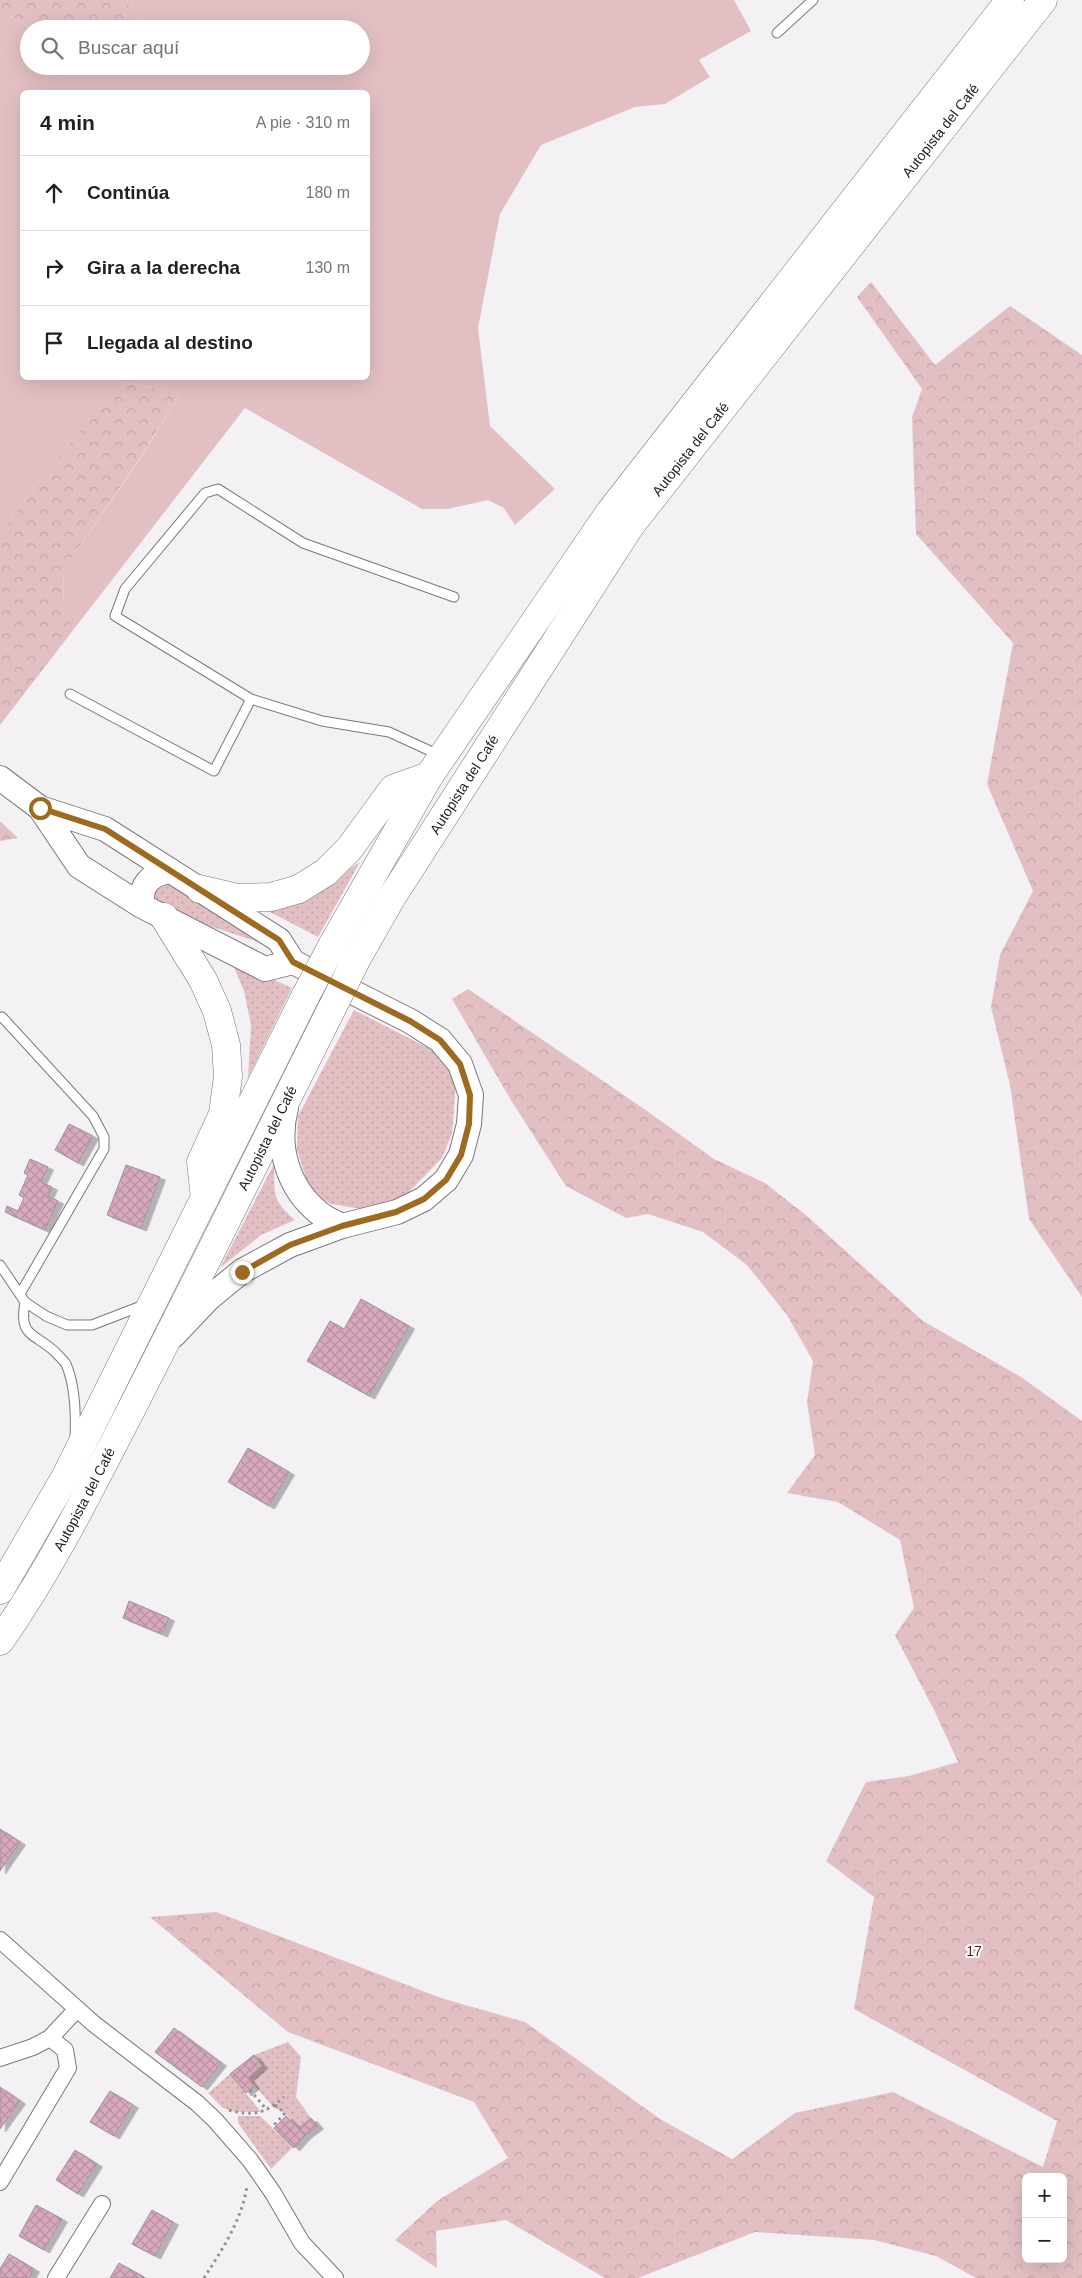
<!DOCTYPE html>
<html lang="es">
<meta charset="utf-8">
<style>
body{margin:0;font-family:Arial,sans-serif;background:#f2f2f2;color:#202124}
.controls{position:absolute;right:15px;bottom:15px;display:grid;overflow:hidden;border-radius:8px;box-shadow:0 5px 20px #0002}
.controls button{width:45px;height:45px;display:grid;place-items:center;padding:0;border:0;border-bottom:1px solid #e0e0e0;background:#fff;color:#202124;font:25px sans-serif}
.stop{position:absolute;width:15px;height:15px;margin:-11px;border:4px solid #9d6a20;border-radius:50%;background:#fff}
.stop.end{background:#9d6a20;border-color:#fff;box-shadow:0 1px 5px #0008}
.list{margin:0;padding:0;list-style:none}
h2{display:flex;justify-content:space-between;align-items:center;height:65px;margin:0;padding:0 20px;font-size:21px}
h2 small{font-size:16px;font-weight:400;color:#757577}
.list li{display:grid;grid-template-columns:32px 1fr auto;gap:15px;align-items:center;box-sizing:border-box;height:75px;padding:0 20px;border-top:1px solid #e0e0e0}
.list b{display:block;font-size:19px;white-space:nowrap}
.list em{font-size:16px;font-style:normal;color:#757577}
.icon{flex:none;width:28px;height:28px;fill:none;stroke:currentColor;stroke-width:2;stroke-linecap:round;stroke-linejoin:round}
.map{position:relative;flex:none;width:1082px;height:2278px;overflow:hidden}
.search{position:absolute;background:#fff;box-shadow:0 5px 20px #0002;left:20px;top:20px;width:350px;height:55px;display:flex;align-items:center;gap:12px;box-sizing:border-box;padding:0 18px;border-radius:28px;color:#757577;font-size:19px}
.panel{position:absolute;background:#fff;box-shadow:0 5px 20px #0002;left:20px;top:90px;width:350px;height:290px;border-radius:8px}
.map>svg:first-child{display:block}
</style>
<div class="map">
<svg width="1082" height="2278" viewBox="0 0 1082 2278">
<defs>
<pattern id="forest-crowns" width="20" height="18" patternUnits="userSpaceOnUse" patternTransform="scale(1.25)"><rect width="20" height="18" fill="#e2bfc3"/><path d="M2 6a3 3 0 1 1 6 0M12 15a3 3 0 1 1 6 0" fill="none" stroke="#c1a4a7"/></pattern>
<pattern id="garden-dots" width="8" height="8" patternUnits="userSpaceOnUse" patternTransform="scale(1.25)"><rect width="8" height="8" fill="#e2bfc3"/><path d="M2 2h.1M6 6h.1" fill="none" stroke="#c1a4a7" stroke-width="1.8" stroke-linecap="round"/></pattern>
<pattern id="building-cross-hatch" width="8" height="8" patternUnits="userSpaceOnUse" patternTransform="scale(1.25)"><rect width="8" height="8" fill="#d8a9be"/><path d="M0 0l8 8M0 8l8-8" fill="none" stroke="#b991a3"/></pattern>
<filter id="shadow"><feDropShadow dx="5.5" dy="3" stdDeviation="0" flood-color="#0004"/></filter>
</defs>
<rect width="100%" height="100%" fill="#f4f1f4"/>
<path fill="#e2bfc3" fill-rule="evenodd" d="M126,0H734L751,31L699,60L710,77L665,104L635,107L541,145L500,214L478,328L490,426L555,489L515,525L504,508L488,500L448,509H422L245,408L74,629L63,608L64,569L138,462L180,394L125,382L47,469L0,534V11L34,29H29V66H361V29H144ZM22,92H368V378H22Z"/>
<path fill="url(#forest-crowns)" fill-rule="evenodd" d="M0,0H126L144,29H34L0,11Z
M871,282L935,365L1010,306L1082,355V1297L1029,1219L1010,1085L991,1007L1000,955L1033,891L987,784L1013,643L916,534L912,417L922,389L857,297Z
M124,382L180,394L138,461L64,569L63,608L74,629L0,725V534L47,469Z
M0,820V821L18,838L0,841Z
M468,989L647,1111L714,1159L765,1183L807,1216L923,1321L1021,1377L1082,1421V2278H976L936,2256L874,2240L755,2232L638,2278H605L506,2220L436,2231L437,2268L395,2240L437,2201L508,2158L474,2102L288,2032L150,1917L216,1912L441,1998L525,2022L660,2119L732,2159L795,2113L893,2092L1043,2167L1057,2121L854,2009L874,1897L826,1861L866,1782L909,1776L958,1762L935,1712L895,1635L914,1608L900,1540L838,1502L787,1493L815,1455L807,1402L813,1361L787,1315L747,1265L703,1232L648,1214L626,1218L566,1186L512,1102L452,999ZM1026,2177H1063V2259H1026Z"/>
<path fill="url(#garden-dots)" d="M360,862L318,937L266,910L329,882Z
M164,879L261,943L155,908L152,900L153,888Z
M231,960L292,988L248,1078L251,1025L244,991Z
M354,1010L440,1054L456,1083L452,1133L442,1158L402,1199L362,1209L331,1204L318,1197L307,1181L297,1150L298,1116Z
M274,1164C275,1194 271,1199 295,1220L261,1235L220,1268Z
M288,2042L301,2057L296,2097L311,2118L299,2128L285,2113L273,2107L248,2078L254,2055Z
M230,2074L261,2112H236L223,2108L208,2093Z
M238,2116H260L293,2147L271,2169L238,2123Z"/>
<path fill="url(#building-cross-hatch)" stroke="#989496" filter="url(#shadow)" d="M69,1124L93,1136L78,1163L55,1150Z
M30,1159L48,1167L41,1182L52,1187L48,1196L58,1201L45,1230L5,1212L7,1206L18,1211L24,1198L19,1195L28,1175L24,1173Z
M126,1165L160,1177L141,1228L107,1215Z
M361,1299L409,1326L369,1396L307,1361L330,1321L344,1329Z
M248,1448L289,1472L269,1506L228,1482Z
M129,1601L169,1618L162,1634L123,1618Z
M0,1829L20,1842L0,1871Z
M174,2028L221,2063L202,2087L155,2052Z
M254,2055L262,2066L248,2078L254,2086L246,2093L230,2074Z
M0,2087L20,2101L0,2129Z
M110,2091L133,2105L114,2136L90,2122Z
M286,2116L306,2135L294,2148L274,2128Z
M311,2118L318,2126L306,2135L299,2128Z
M75,2150L97,2164L78,2194L56,2180Z
M36,2205L62,2219L44,2250L19,2236Z
M152,2210L173,2222L155,2256L132,2244Z
M9,2254L34,2269L29,2278H0V2269Z
M119,2263L144,2277V2278H110Z"/>
<g fill="none" stroke-linecap="round" stroke-linejoin="round">
<g stroke="#7b787b" stroke-width="11">
<path id="lane" d="M777,33L813,0
M70,694L214,771L251,699
M439,755L389,732L322,721L251,699L115,616L125,589L205,493L218,489L303,543L454,597
M2,1017L93,1116L104,1137V1149L20,1294
M0,1265L25,1302L46,1316L67,1325H92L144,1305
M25,1302C18,1340 37,1332 58,1355C61,1358 64,1361 66,1364C75,1385 76,1415 75,1438"/>
</g>
<g stroke="#7b787b" stroke-width="18">
<path id="street" d="M0,1940L94,2024L197,2103L215,2120L250,2160L273,2193L302,2243L335,2278
M0,2058L33,2047L50,2038
M0,2182L68,2068L65,2050L50,2038L77,2009
M56,2278L102,2204"/>
</g>
<g stroke="#7b787b" stroke-width="26">
<path id="secondary" d="M0,778L40,808L79,866L142,906L265,969L293,962
M40,808L105,829L279,940L293,962L410,1021L440,1040L460,1064L471,1095L469,1124L461,1155L446,1180L424,1199L397,1212L342,1226L290,1245L242,1271L208,1299L174,1335
M142,906C140,886 149,874 170,871
M286,1108C276,1146 287,1187 319,1213C325,1218 334,1222 342,1226"/>
</g>
<g stroke="#7b787b" stroke-width="29">
<g id="highway">
<path d="M200,889L238,898L271,897L299,889L326,872L349,849L393,789L429,776"/>
<path d="M164,917L203,980L217,1011L226,1045L228,1076L223,1114L201,1162L205,1198"/>
<path d="M332,946L429,776L610,512L1010,0"/>
<path id="s1" d="M357,958L390,900L630,526L1043,0"/>
<path d="M0,1590L66,1476L306,995"/>
<path id="s2" d="M0,1641C52,1567 92,1485 134,1404C201,1273 266,1140 332,1008"/>
</g>
</g>
<path stroke="#928f92" stroke-width="3" stroke-dasharray="2.5 4" stroke-linecap="butt" d="M250,2090L267,2110
M275,2105L285,2113L275,2124L276,2127
M229,2110C253,2117 266,2113 284,2097
M204,2278C222,2250 243,2218 247,2185"/>
<use href="#lane" stroke="#fff" stroke-width="9"/>
<use href="#street" stroke="#fff" stroke-width="16"/>
<use href="#secondary" stroke="#fff" stroke-width="24"/>
<use href="#highway" stroke="#fff" stroke-width="28"/>
<g stroke="#7b787b" stroke-width="29" stroke-linecap="butt">
<path id="highway-bridge" d="M306,995L332,946
M332,1008L357,958"/>
</g>
<use href="#highway-bridge" stroke="#fff" stroke-width="28"/>
</g>
<g fill="none" stroke-linecap="round" stroke-linejoin="round">
<path stroke="#9d6a20" stroke-width="6" d="M40,808L105,829L279,940L293,962L410,1021L440,1040L460,1064L470,1095L469,1124L461,1155L446,1180L424,1199L396,1212L342,1226L290,1245L242,1272"/>
</g>
<g text-anchor="middle" stroke-width="4" stroke-linejoin="round" paint-order="stroke">
<g font-size="14" fill="#1e1d1e" stroke="#fff">
<text dy="5" stroke="none"><textPath href="#s1" startOffset="1014">Autopista del Café</textPath></text>
<text dy="5" stroke="none"><textPath href="#s1" startOffset="609">Autopista del Café</textPath></text>
<text dy="5" stroke="none"><textPath href="#s1" startOffset="204">Autopista del Café</textPath></text>
<text dy="5" stroke="none"><textPath href="#s2" startOffset="570">Autopista del Café</textPath></text>
<text dy="5" stroke="none"><textPath href="#s2" startOffset="165">Autopista del Café</textPath></text>
</g>
<g font-size="14" fill="#5c1d2b" stroke="#fff">
<text x="974" y="1956">17</text>
</g>
</g>
</svg>
<div class="controls">
<button>+</button>
<button>−</button>
</div>
<div class="stop" style="left:40px;top:808px"></div>
<div class="stop end" style="left:242px;top:1272px"></div>
<div class="search"><svg class="icon" aria-label="search" viewBox="0 0 24 24"><circle cx="10" cy="10" r="6"/><path d="M15 15l6 6"/></svg>Buscar aquí</div>
<section class="panel">
<h2>4 min<small>A pie · 310 m</small></h2>
<ul class="list">
<li><svg class="icon" aria-label="ahead" viewBox="0 0 24 24"><path d="M12 20V5M6 11l6-6 6 6"/></svg><div><b>Continúa</b></div><em>180 m</em></li>
<li><svg class="icon" aria-label="right" viewBox="0 0 24 24"><path d="M7 20v-9h11M14 6l5 5-5 5"/></svg><div><b>Gira a la derecha</b></div><em>130 m</em></li>
<li><svg class="icon" aria-label="arrive" viewBox="0 0 24 24"><path d="M6 21V4h12l-3 4 3 4H6"/></svg><div><b>Llegada al destino</b></div></li>
</ul>
</section>
</div>
